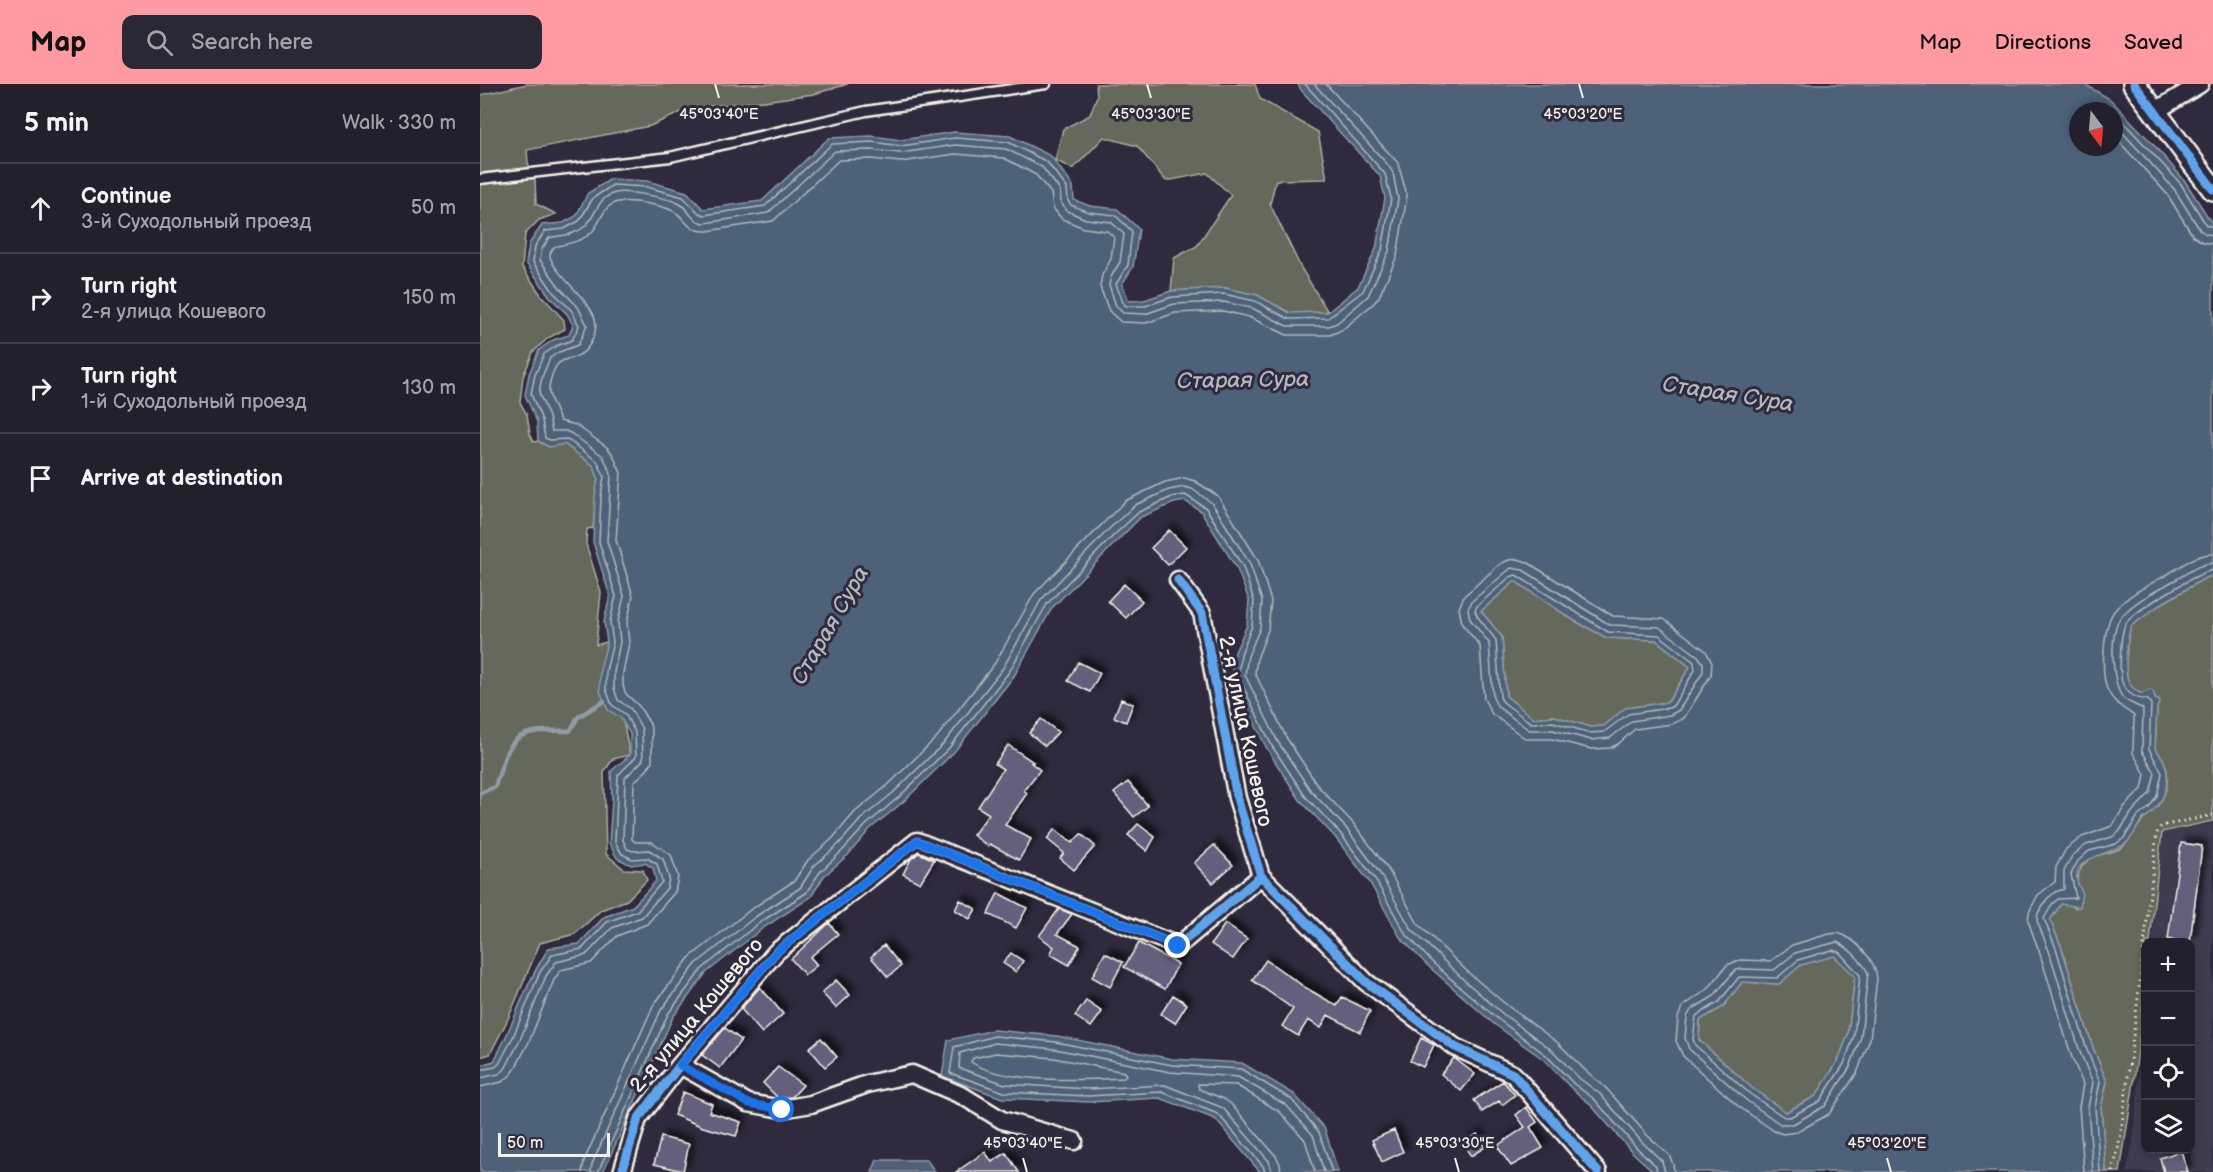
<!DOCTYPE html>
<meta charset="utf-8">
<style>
body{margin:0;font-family:"Balsamiq Sans",sans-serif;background:#2b2836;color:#f1f3f6}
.controls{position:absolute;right:18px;bottom:18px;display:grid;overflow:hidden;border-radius:12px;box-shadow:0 3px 9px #0003}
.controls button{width:54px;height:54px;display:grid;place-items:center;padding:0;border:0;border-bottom:2px solid #403e4a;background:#23202e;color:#f1f3f6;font:30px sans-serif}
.compass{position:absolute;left:1589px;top:18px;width:54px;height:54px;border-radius:50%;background:#23202e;box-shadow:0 3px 9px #0003;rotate:164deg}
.scale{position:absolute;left:18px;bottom:15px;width:112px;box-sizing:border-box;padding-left:6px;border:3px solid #f4f1e8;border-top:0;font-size:16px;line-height:21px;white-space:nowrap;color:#f4f1e8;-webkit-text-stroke:4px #2f2a3d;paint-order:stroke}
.stop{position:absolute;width:18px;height:18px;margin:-14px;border:4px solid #1a73e8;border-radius:50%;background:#fff}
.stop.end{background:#1a73e8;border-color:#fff;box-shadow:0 2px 6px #0008}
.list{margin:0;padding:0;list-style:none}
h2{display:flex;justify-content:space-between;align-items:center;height:78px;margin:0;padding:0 24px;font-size:26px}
h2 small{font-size:20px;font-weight:400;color:#a3a3aa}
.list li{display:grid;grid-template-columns:39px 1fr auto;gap:18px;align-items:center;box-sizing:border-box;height:90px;padding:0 24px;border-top:2px solid #403e4a}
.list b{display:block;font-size:22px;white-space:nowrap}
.list p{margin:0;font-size:20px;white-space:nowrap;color:#a3a3aa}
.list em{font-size:20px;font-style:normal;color:#a3a3aa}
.icon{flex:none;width:33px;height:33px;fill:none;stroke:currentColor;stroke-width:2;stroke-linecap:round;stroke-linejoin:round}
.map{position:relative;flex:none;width:1733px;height:1088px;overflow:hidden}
header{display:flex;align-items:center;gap:36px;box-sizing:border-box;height:84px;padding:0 30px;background:#ff9aa2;color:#111}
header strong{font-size:28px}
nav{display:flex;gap:33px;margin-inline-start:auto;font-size:21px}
.search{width:420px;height:54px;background:#2b2836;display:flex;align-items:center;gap:15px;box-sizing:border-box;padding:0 21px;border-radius:12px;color:#a3a3aa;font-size:22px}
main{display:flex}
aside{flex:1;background:#23202e}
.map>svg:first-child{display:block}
</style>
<header>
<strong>Map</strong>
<div class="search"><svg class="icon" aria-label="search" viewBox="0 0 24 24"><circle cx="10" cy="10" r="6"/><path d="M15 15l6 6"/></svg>Search here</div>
<nav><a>Map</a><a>Directions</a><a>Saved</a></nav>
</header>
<main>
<aside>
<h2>5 min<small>Walk · 330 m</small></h2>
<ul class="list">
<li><svg class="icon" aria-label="ahead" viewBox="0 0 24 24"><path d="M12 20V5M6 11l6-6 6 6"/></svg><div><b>Continue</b><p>3-й Суходольный проезд</p></div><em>50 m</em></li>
<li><svg class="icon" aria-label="right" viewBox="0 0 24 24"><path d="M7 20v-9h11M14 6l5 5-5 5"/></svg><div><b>Turn right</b><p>2-я улица Кошевого</p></div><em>150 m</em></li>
<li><svg class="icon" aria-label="right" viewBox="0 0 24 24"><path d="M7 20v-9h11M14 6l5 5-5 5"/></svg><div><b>Turn right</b><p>1-й Суходольный проезд</p></div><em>130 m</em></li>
<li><svg class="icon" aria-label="arrive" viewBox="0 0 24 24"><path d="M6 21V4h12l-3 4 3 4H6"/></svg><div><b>Arrive at destination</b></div></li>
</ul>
</aside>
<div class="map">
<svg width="1733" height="1088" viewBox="0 0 1733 1088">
<defs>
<filter id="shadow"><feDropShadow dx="5.5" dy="-5.5" stdDeviation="3" flood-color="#0009"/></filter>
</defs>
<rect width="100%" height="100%" fill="#2f2a3d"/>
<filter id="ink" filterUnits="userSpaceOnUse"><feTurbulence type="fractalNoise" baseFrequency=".0167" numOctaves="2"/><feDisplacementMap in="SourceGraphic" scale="12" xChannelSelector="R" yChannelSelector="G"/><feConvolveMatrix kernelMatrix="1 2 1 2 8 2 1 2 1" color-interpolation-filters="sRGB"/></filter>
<g filter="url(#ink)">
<path fill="#3f3a50" d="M1733,739V1088H1646L1653,1059L1665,928L1666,1066H1710V858H1672L1683,749Z"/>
<path fill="#65695b" stroke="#acada2" stroke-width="1.5" d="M47,0H368L334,10L284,17L211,24L170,42L47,66L48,79L55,96L56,120L76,130L59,136L45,150L42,183L61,211L84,236L85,245L68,254L53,268L43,293L40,318L47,331L50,350L54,358L58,357L69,363L84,360L113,381L118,393L113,444L107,445L106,460L121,508L116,561L127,558L150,671L133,675L124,688L126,770L144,785L163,786L167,796L147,816L121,826L95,850L60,859L28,935L10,970L0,973V11Z
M616,0H775L780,15L838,48L847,95L796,96L790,120L821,184L848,228L810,229L777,211L745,204L691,207L694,174L717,162L751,111L727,89L686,97L657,62L624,53L593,85L575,76L583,45L610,31L617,12Z
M1733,492V737L1682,748L1670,858H1666C1665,935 1652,1012 1640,1088H1626L1621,1023L1627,998L1613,964L1581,862L1570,836L1581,820H1589L1596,824C1597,810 1594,791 1604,780C1614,768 1629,771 1641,764C1652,756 1655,744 1664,735C1670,729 1678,724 1682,715C1691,699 1689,677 1675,665L1677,623L1680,617L1675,615L1670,606L1663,610C1656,607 1650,604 1648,597C1644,584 1647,554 1651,542L1681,520L1725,494Z
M1035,497L1095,537L1127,554L1176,556L1210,583L1188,618L1146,624L1124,642L1111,643L1074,632L1053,634L1026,612L1022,553L1001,527Z
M1355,871L1375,892L1368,951L1358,977L1336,1012L1306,1028L1273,1005L1219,956L1220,936L1243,923L1262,898L1299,900L1320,881Z"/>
<path fill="#4e6279" stroke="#909ba5" stroke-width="1.5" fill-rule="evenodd" d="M818,0H1604L1630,15L1672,59L1705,97L1733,141V492L1725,494L1681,520L1651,542C1647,554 1644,584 1648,596C1650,603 1656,607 1662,610L1670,606L1673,607L1675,615L1680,617L1677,623L1675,665C1693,682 1690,710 1673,727C1670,731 1665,733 1662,736C1656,743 1654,753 1646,759C1631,772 1580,772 1602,808L1600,823L1581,820L1570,836L1581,862L1613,964L1627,998L1621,1023L1626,1088H1174L1152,1068L1110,1020L1091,1004L1063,975L1014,940L947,881L920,853L890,799L855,753L820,716L787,665L751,592L755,568L767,541L769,516L757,485L721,427L705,417L694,419L661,433L638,456L572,524L534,592L474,668L423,718L390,745L368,771L344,792L331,813L283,844L226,889L193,933L123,1088H0V981L14,977C34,940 45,899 69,864L99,860L124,833L153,822L176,797L173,784L165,779L151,781L137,774L129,759L132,716L131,687L150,671V650L140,633L128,626L120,607V586L127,558L124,538L130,512L113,458L115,412L118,393L113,381L84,360L69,363L58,357L57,338L45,311L49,290L59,266L73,256L89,251L93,241L87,230L70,213L46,179L49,160L62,141L83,139L96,132L108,109L131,95L167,97L207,108L223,125L282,117L349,54L392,52L421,56L474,48L530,52L571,72L593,102L594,116L610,122L637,125L659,145L653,183L642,200L649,217L664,216L691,207L745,204L777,211L810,229L848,228L878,203L896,165L905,114L900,92L821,6ZM1598,27H1634V63H1598ZM1035,497L1095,537L1127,554L1176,556L1210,583L1188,618L1145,624L1124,642L1111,643L1074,632L1053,634L1026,612L1022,553L1001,527ZM1354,872L1375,892L1368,951L1358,977L1336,1012L1306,1028L1273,1005L1219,956L1220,936L1243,923L1262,898L1299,900L1321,881Z
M514,946L577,952L692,975L762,979L814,1010L845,1045L858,1088H780L735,1035L680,1014L609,1018L522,1014L462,992L468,956Z
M397,1076H447L455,1088H392Z"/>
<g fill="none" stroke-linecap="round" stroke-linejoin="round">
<path stroke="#b2b8bc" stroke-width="1.5" d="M1634,28L1701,100L1726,141L1733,143
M1634,39L1694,105L1720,146L1726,150L1733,151
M1634,52L1687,110L1713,152L1723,158L1733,160
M1038,475L1047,478L1133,532L1184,535L1226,567L1232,579L1231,591L1204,634L1192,640L1155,645L1138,660L1130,664L1111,665L1072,655H1046L1012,630L1004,615L1000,562L982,540L979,524L984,512L1020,480L1029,476Z
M1031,484L1043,486L1130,541L1179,543L1218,572L1223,579V588L1199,626L1190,631L1152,637L1130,654L1111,656L1073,646H1049L1018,623L1013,614L1009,559L990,535L988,525L992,517Z
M1036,491L1128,548L1179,551L1214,578L1215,586L1193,622L1189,624L1148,630L1124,648L1110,649L1073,638L1051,639L1023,618L1020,613L1016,556L997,532L995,526L997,522L1030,493Z
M1358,849C1375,854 1396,877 1397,894L1390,955L1377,989L1349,1030L1317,1048L1303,1050L1294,1047L1258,1022L1203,972L1196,957L1198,934L1202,923L1228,905L1247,881L1260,876L1291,877L1312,861L1349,850Z
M1357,858C1368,863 1383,878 1388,889L1381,953L1370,983L1345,1022L1313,1040H1300L1266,1016L1209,965L1205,954L1207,933L1211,926L1234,912L1255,886L1262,885L1294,886L1315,869Z
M1352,866L1359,868L1380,891L1374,952L1364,980L1340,1017L1310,1033H1304L1270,1010L1215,961L1213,955L1216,932L1239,918L1259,893L1297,894L1318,876Z
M516,969L574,974L644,988L646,991L644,994C604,996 524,1000 491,978L493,974Z
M0,986L15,983L19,980L33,953L60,888L72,871L102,865L127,838L157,827L182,798L177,780L167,774L152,775L142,770L135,758L138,691L156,673L155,648L145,630L132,621L126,605V587L133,558L130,538L136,512L119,458L121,413L124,392L117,377L87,355L70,356L65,354L62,336L51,310L55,291L64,270L76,262L92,256L99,242L92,227L74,209L53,178L55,162L65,147L84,145L99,137L113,114L133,101L167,103L203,113L219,129L224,131L285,122L352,60L392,58L421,62L475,54L528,58L567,78L587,104L588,117L591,121L608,128L635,131L652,147L648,181L636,200L643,219L646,222H665L692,213L744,210L775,217L809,235L848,234L883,207L902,166L911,114L905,90L825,0
M0,994L19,990L25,985L40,956L66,892L76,878L106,871L132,844L162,833L187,804L189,794L183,775L169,766L153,767L147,765L143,756L145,694L163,676L162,645L151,625L138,616L134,604V588L140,558L138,538L144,512L127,457L131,390L123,372L92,350L86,347H72L69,333L59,309L62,293L70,274L79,268L98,261L107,241L98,223L80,204L60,176L62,165L69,154C81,151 93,152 104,143C117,132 116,114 135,109C145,106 190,114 200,120C210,126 211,138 225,139L288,129L355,67L391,66L421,69L475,61L526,65L562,83L580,106L581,119L587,127L606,135L631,138L644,150L640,178L631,193L629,201L636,222L643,229L665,230L694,220L744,218L772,224L807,242H849L857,239L888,212L909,167L918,115L913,89L909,82L834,0
M0,1003L22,998L32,990L48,960L74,896L81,886L111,879L137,852L167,840L195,808L198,793L191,771L172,758H155L152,755L154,698L167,686L172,678V650L170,640L159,622L146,610L143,602V589L149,559L147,539L153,512L136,456L141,389L133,371L128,364L96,341L80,337C77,327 69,316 69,306C69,299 73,285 78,280C83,274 93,275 99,271C110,266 118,247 115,235C110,215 70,186 70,171C70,168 72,166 74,163C87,159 101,159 112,148C121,138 123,121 138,118C152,116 181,121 193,127C207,134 206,148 227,147L293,137L359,76L391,75L421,78L475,70L524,74L556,91L571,109L573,124L582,135L604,144L627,147L634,153L631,175L622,191L620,203L629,227L641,238L666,239L695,229L743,227L769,233L807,251H850L862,246L893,220L899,213L917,172L927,112L918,79L846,0
M102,1088L104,1077L173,922L209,874L270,826L314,797L328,776L352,755L375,728L408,701L457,653L515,579L554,510L645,417L685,398L704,394L715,397L738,412L778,476L791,517L788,546L777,575L775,589L806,653L838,702L873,739L908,785L938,840L991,891L1028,922L1077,958L1106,987L1126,1004L1168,1052L1189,1071L1193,1080L1194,1088
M111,1088L112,1080L181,926L216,880L275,833L320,804L334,782L358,761L381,735L414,708L464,659L523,584L561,516L628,446L655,421L689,406L704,403L712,405L732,419L770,480L782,517L780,544L768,572L765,591L798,658L831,707L866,744L901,791L931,845L985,897L1023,930L1071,965L1099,994L1120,1010L1162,1058L1182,1077L1185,1088
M118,1088L188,930L222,885L279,839L326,809L340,788L363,766L386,741L419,713L469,664L529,588L567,520L633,452L659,428L692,413L705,411L726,424L763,483L774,517L772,542L761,570L758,592L792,662L825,712L860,749L895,795L925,849L951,877L980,903L1018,935L1066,971L1094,1000L1114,1015L1156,1063L1176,1082L1177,1088
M785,1088L783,1082L738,1030L682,1008L608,1012L524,1008L470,989L474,963L515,952L576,958L692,981L761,985L811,1015L839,1048L852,1088
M792,1088L789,1077L743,1024L685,1001L608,1005L525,1000L479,984L480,969L515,959L575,965L690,988L758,993L806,1021L833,1051L844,1088
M801,1088L800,1080L796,1072L751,1020L744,1015L719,1005L718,1000L756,1001L800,1028L825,1056L835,1088
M1604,1088L1599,1023L1603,1000L1591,971L1560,870L1548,837L1549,828L1558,811L1575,798L1576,783L1586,765L1602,753L1632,742L1645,722L1662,705L1665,690L1653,669L1654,632C1644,624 1634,620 1628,607C1620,591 1623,540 1635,526C1648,511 1670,500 1688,490C1702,482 1715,470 1733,470
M1613,1088L1608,1023L1613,999L1600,968L1569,867L1557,837L1558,829L1567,815L1575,808L1584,805V787L1592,772L1606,761L1632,753L1639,748L1652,728L1670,709L1675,689L1662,667L1663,625C1657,621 1648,619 1643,614C1631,599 1629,548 1641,533C1654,517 1678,506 1695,496C1708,489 1718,480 1733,479
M1620,1088L1615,1023L1620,998L1607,966L1576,864L1564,835L1572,820L1578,815L1596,814L1591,790L1598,777L1609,767L1636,760L1644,754L1658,732L1669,724L1677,712L1682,689L1669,665L1671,620L1667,615C1657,616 1646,609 1642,598C1639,587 1640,548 1646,539C1654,527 1719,488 1733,486"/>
<path stroke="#909ba5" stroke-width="4.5" d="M0,709L15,703C31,650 34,645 90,647L98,633L124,617"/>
</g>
<path fill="#645e7c" stroke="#f4f1e8" stroke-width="1.5" filter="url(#shadow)" d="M689,446L706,463L688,481L671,464Z
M644,500L662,517L646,534L628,517Z
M598,578L620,589L610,608L588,597Z
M641,615L653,620L646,638L634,633Z
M561,635L578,648L565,662L549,649Z
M528,661L553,678L551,679L560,686L544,706L547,709L525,741L551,755L539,776L510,760L508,762L493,751L509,730L498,723L523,685L515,680Z
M648,698L668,722L654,733L634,709Z
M658,740L675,753L667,767L648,751Z
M575,745L592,759L601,750L615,762L594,786L580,774L584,769L567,755Z
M1701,759L1722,762L1710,858L1688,855Z
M734,761L753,781L733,799L714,779Z
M439,769L454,776L440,799L423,790L431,775Z
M518,809L547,824L536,844L508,830Z
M480,816L496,825L490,835L475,826Z
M579,825L592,830L577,850L600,862L589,881L570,870L574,863L559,852Z
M349,839L358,850L330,873L337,881L325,891L311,875Z
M745,840L767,855L753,875L731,860Z
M659,859L698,880L685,905L644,883Z
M404,861L421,882L408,893L391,873Z
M531,869L543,877L536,888L523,879Z
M625,869L643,878L630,903L612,893Z
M786,876L826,904L857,922L862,913L890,927L880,948L848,931L841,944L828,936L818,952L802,942L813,925L772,896Z
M356,896L370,911L356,924L342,909Z
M280,903L303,930L282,949L261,925Z
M693,911L707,920L695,939L681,930Z
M606,917L622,928L611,943L595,932Z
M245,944L261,956L240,984L222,971Z
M341,954L357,973L345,983L329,964Z
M941,954L954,961L943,983L930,977Z
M974,974L995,990L981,1007L961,990Z
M298,983L323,1001L312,1013L298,1014L283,999Z
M1023,997L1035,1011L1022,1021L1019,1017L1002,1028L994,1016Z
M203,1008L232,1020L229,1028L261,1038L256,1052L223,1043L194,1031Z
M1046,1023L1057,1038L1050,1043L1063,1064L1031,1082L1017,1062L1045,1043L1036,1031Z
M914,1046L923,1068L902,1078L892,1056Z
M997,1050L1005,1063L991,1072L983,1060Z
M181,1053L209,1060L203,1087L174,1080Z
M1701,1067L1708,1088H1684L1680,1074Z
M505,1068L512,1078L526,1069L539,1088H476Z"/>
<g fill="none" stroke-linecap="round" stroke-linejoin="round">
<g stroke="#f4f1e8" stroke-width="13">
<path id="service" d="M0,95L190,73L386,27L566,0"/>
</g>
<g stroke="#f4f1e8" stroke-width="21">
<path id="minor" d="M1674,28L1720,0
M698,496L722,529L757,714L781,792L886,898L975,963L1033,990L1118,1088
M200,981L268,1019L302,1025L331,1020L387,1000L432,990L483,1012L522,1036L594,1057
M142,1088L158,1035L200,981L296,868L437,757L698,862L781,792"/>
</g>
<g stroke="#f4f1e8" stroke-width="26">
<path id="tertiary" d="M1654,0L1733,105"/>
</g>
<path stroke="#f4f1e8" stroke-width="3" stroke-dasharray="1.5 4.5" stroke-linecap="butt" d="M1633,1088L1640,1055L1657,922L1677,749L1681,742L1733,731"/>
<use href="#service" stroke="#2f2a3d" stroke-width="8"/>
<use href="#minor" stroke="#2f2a3d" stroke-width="16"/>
<use href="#tertiary" stroke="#2f2a3d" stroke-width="21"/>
<g stroke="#2f2a3d" stroke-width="13">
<path id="cycleway" d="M1654,0L1733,105
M698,496L722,529L757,714L781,792L886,898L975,963L1033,990L1118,1088
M142,1088L158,1035L200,981L296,868L437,757L698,862L781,792"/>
</g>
<use href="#cycleway" stroke="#60a3ed" stroke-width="9"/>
</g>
</g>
<g fill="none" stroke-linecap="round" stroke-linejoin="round" filter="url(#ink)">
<path stroke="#1a73e8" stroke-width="8" d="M302,1026L268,1019L200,981L296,868L437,757L698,862"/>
</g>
<path fill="none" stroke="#f4f1e8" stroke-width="2" d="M235,0L239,14M667,0L671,14M1099,0L1103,14M543,1074L547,1088M975,1074L979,1088M1407,1074L1411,1088"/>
<g text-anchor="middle" stroke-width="6" stroke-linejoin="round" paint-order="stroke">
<g font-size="21" fill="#f4f1e8" stroke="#2f2a3d">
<text transform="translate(766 647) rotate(78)" y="7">2-я улица Кошевого</text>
<text transform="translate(216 931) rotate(-50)" y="7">2-я улица Кошевого</text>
</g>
<g font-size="22" font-style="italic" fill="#b2b8bc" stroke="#2f2a3d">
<text transform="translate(763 295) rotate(-1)" y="8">Старая Сура</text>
<text transform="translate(1248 309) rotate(9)" y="8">Старая Сура</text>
<text transform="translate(349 541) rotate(-60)" y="8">Старая Сура</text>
</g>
</g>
<g font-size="15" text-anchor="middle" fill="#f4f1e8" stroke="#2f2a3d" stroke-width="6" stroke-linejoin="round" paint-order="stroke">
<text x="239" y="35">45°03'40"E</text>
<text x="671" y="35">45°03'30"E</text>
<text x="1103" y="35">45°03'20"E</text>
<text x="543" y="1064">45°03'40"E</text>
<text x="975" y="1064">45°03'30"E</text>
<text x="1407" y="1064">45°03'20"E</text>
</g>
</svg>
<div class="controls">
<button>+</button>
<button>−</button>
<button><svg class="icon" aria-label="locate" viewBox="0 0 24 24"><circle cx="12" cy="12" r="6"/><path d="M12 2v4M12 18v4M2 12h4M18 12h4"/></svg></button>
<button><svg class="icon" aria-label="layers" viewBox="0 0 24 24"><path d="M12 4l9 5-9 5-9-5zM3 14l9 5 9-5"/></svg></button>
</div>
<svg class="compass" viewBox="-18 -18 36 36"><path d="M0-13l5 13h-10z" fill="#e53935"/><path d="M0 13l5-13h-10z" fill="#a3a3aa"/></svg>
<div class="scale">50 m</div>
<div class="stop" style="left:302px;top:1026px"></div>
<div class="stop end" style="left:698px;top:862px"></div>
</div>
</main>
